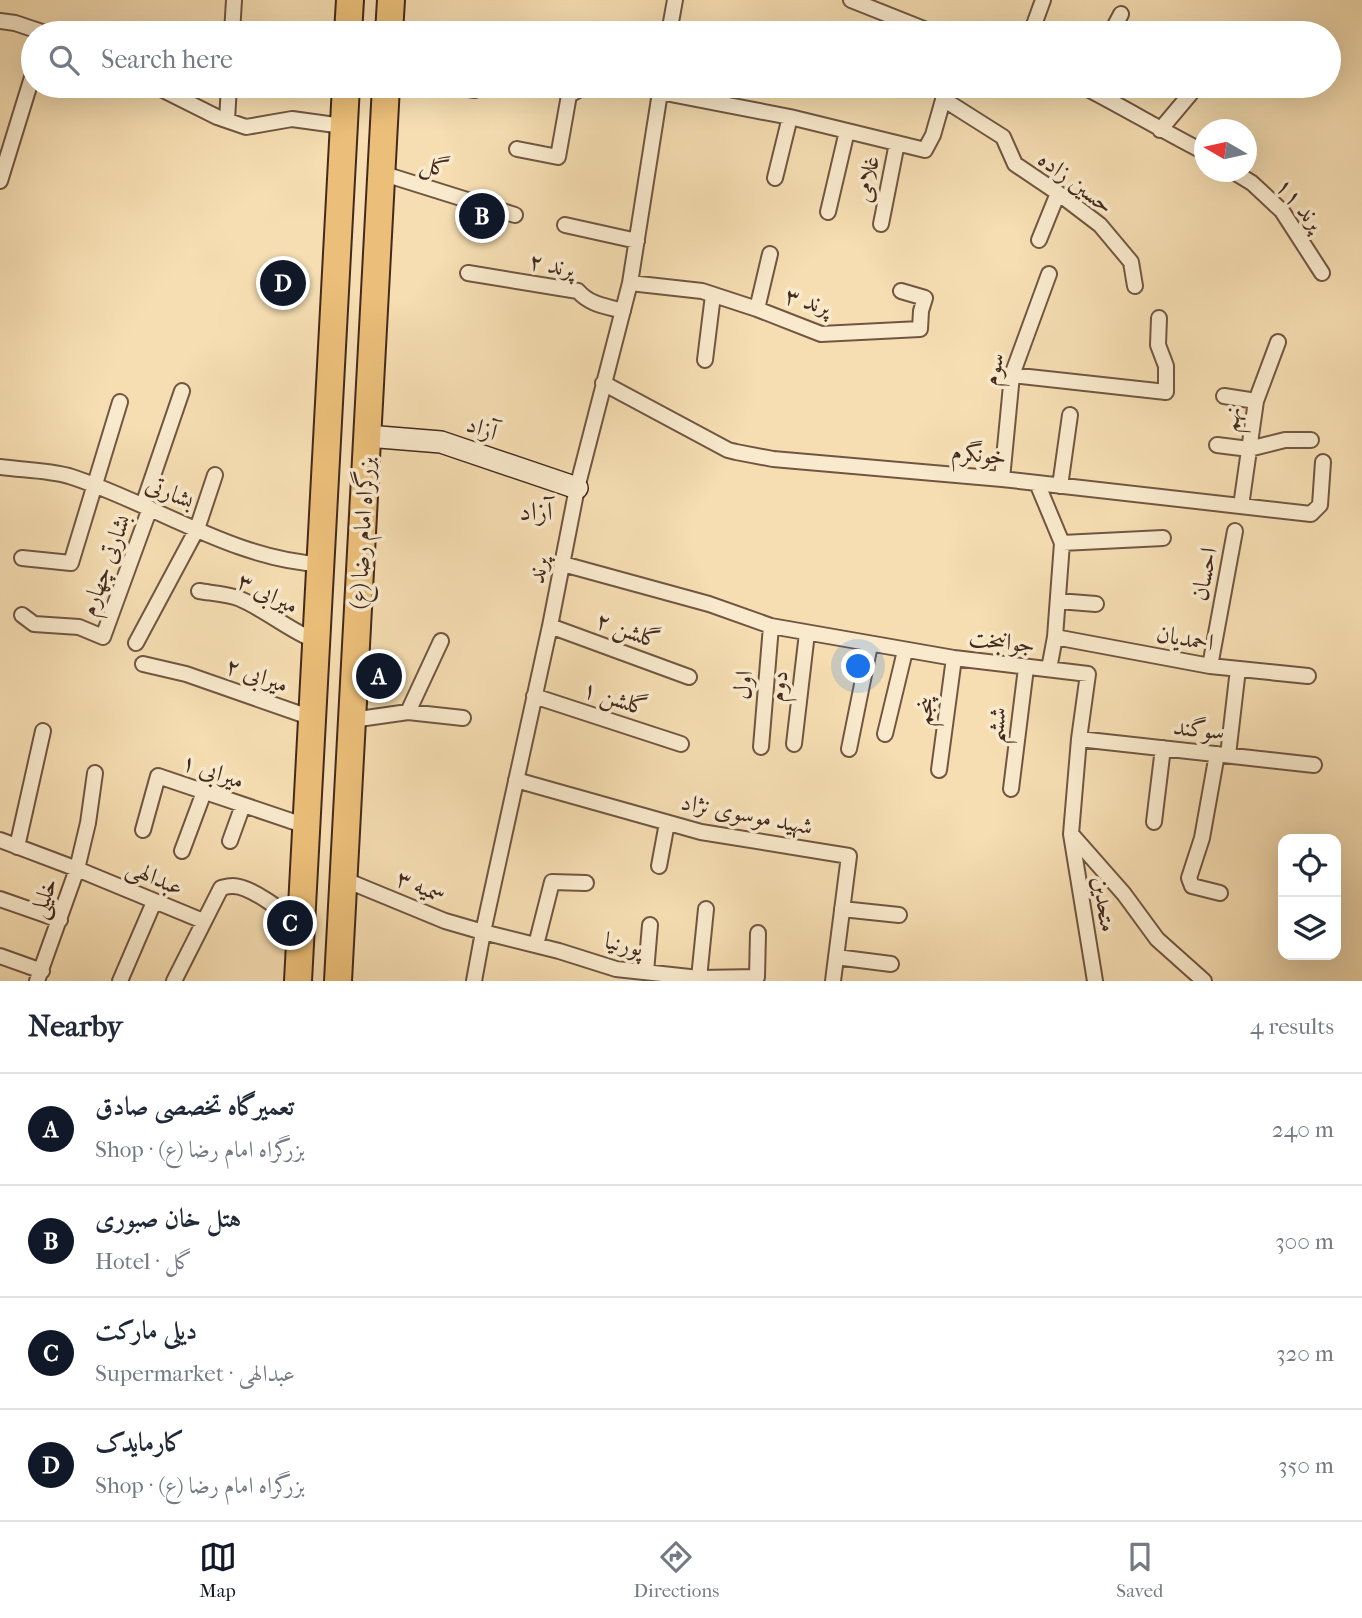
<!DOCTYPE html>
<meta charset="utf-8">
<style>
body{margin:0;font-family:"IM FELL French Canon",Amiri,serif;background:#f2f2f3;color:#1f2937}
.controls{position:absolute;right:21px;bottom:21px;display:grid;overflow:hidden;border-radius:14px;box-shadow:0 7px 28px #0002}
.controls button{width:63px;height:63px;display:grid;place-items:center;padding:0;border:0;border-bottom:2px solid #e0e1e3;background:#fff;color:#1f2937;font:35px sans-serif}
.compass{position:absolute;left:1194px;top:119px;width:63px;height:63px;border-radius:50%;background:#fff;box-shadow:0 7px 28px #0002;rotate:279deg}
.you{position:absolute;left:859px;top:667px;width:24px;height:24px;margin:-18px;border:5px solid #fff;border-radius:50%;background:#1a73e8;box-shadow:0 0 0 10px #1a73e833}
.badge{display:grid;place-items:center;width:46px;height:46px;border-radius:50%;background:#111827;color:#fff;font-size:23px;font-weight:700}
.pin{position:absolute;translate:-50% -50%;border:4px solid #fff;box-shadow:0 2px 7px #0006}
.list{margin:0;padding:0;list-style:none}
h2{display:flex;justify-content:space-between;align-items:center;height:91px;margin:0;padding:0 28px;font-size:30px}
h2 small{font-size:23px;font-weight:400;color:#747a83}
.list li{display:grid;grid-template-columns:46px 1fr auto;gap:21px;align-items:center;box-sizing:border-box;height:112px;padding:0 28px;border-top:2px solid #e0e1e3}
.list b{display:block;font-size:26px;white-space:nowrap}
.list p{margin:0;font-size:23px;white-space:nowrap;color:#747a83}
.list em{font-size:23px;font-style:normal;color:#747a83}
.icon{flex:none;width:38px;height:38px;fill:none;stroke:currentColor;stroke-width:2;stroke-linecap:round;stroke-linejoin:round}
.map{position:relative;flex:none;width:1362px;height:981px;overflow:hidden}
.search{position:absolute;background:#fff;box-shadow:0 7px 28px #0002;left:21px;right:21px;top:21px;height:77px;display:flex;align-items:center;gap:18px;box-sizing:border-box;padding:0 24px;border-radius:38px;color:#747a83;font-size:26px}
.sheet{height:539px;background:#fff}
nav{display:flex;justify-content:space-around;align-items:center;box-sizing:border-box;height:98px;border-top:2px solid #e0e1e3;background:#fff;font-size:19px;color:#747a83}
nav a{display:grid;justify-items:center;gap:4px}
nav .on{color:#111827}
.map>svg:first-child{display:block}
</style>
<div class="map">
<svg width="1362" height="981" viewBox="0 0 1362 981">
<rect width="100%" height="100%" fill="#f6deb2"/>
<filter id="stains"><feTurbulence type="fractalNoise" baseFrequency=".00286" numOctaves="4"/><feColorMatrix values="0 0 0 0 .2 0 0 0 0 .09 0 0 0 0 .02 0 0 0 .5 -.17"/></filter>
<radialGradient id="worn" r=".72"><stop offset=".6" stop-color="#630" stop-opacity="0"/><stop offset="1" stop-color="#630" stop-opacity=".3"/></radialGradient>
<g fill="none" stroke-linecap="round" stroke-linejoin="round">
<g stroke="#705642" stroke-width="18">
<path id="street" d="M851,0L934,33
M0,21L15,23L45,33
M232,33L234,0
M669,33L675,0
M1031,33L1043,0
M1111,33L1121,14
M157,86L161,89L217,117L246,127L292,119L343,126
M449,86L475,90
M1082,86C1123,107 1163,131 1204,152
M660,92L790,117L925,150L933,135L947,86
M943,99L1003,137L1015,164L1058,193L1100,225L1131,262L1135,286
M227,120L229,86
M1160,130L1197,86
M517,149L558,157L569,95L580,89L581,86
M1234,172L1252,183L1282,211L1322,273
M381,173L515,215
M775,178L790,117
M0,181L33,74
M828,212L847,131
M881,224L897,143
M565,225L637,241
M1039,240L1058,193
M468,273L578,291C590,305 606,306 623,311
M630,283L702,291L757,309L821,334L920,329L921,311L925,298L901,291
M757,309L770,254
M705,360L713,295
M1012,375L1166,392V366L1158,345L1159,318
M603,383L728,450L736,452L773,459L1002,479L1311,514L1320,505L1323,462
M1224,396L1256,401
M1217,445L1249,449L1285,440H1311
M0,467C22,470 47,470 69,476C151,502 234,560 320,564
M1002,479L1012,375L1049,274
M1037,483L1062,543L1055,637L1049,669
M1060,486L1070,415
M143,505L182,391
M1241,506L1256,401L1278,342
M1062,543L1163,538
M22,558L71,563L120,402
M563,564L709,604L771,626L954,658L1088,674L1079,739L1071,834L1095,981
M199,591C211,593 226,594 238,598C265,609 288,630 316,641
M1058,601L1096,604
M22,615L34,624L79,627L103,637L150,508
M550,626L689,677
M1055,637L1210,666L1308,676
M136,643L197,529L215,475
M143,664L186,674L312,718
M1210,666L1235,531
M534,696L681,744
M408,712L441,641
M352,720L408,712L463,718
M885,734L905,651
M1079,739L1314,765
M794,744L807,633
M761,747L771,626
M849,749L870,645
M1217,754L1202,838L1189,878L1192,886L1220,893
M1228,755L1238,669
M939,770L954,658
M516,780L701,832L849,856L833,981
M1011,789L1026,668
M1154,822L1163,748
M143,830L158,776L306,826
M1072,835L1124,894L1157,939L1204,981
M0,840L77,869L203,921
M230,841L243,805
M17,847L43,731
M182,851L204,792
M659,866L667,823
M343,879L445,921L483,932L559,951L616,969L699,978L757,977L758,933
M0,899L60,920
M842,909L899,915
M536,945L552,882L586,883
M0,956L42,971
M836,957L891,964
M646,972L650,925
M699,978L706,909
M37,981L77,869L88,823L95,773
M120,981L154,902
M174,981L221,888C225,887 228,886 232,886C250,885 287,914 300,926
M474,981L483,932L550,626L577,488L630,283L661,86"/>
</g>
<g stroke="#44291d" stroke-width="24">
<path id="secondary" d="M367,436L441,442L577,488"/>
</g>
<g stroke="#44291d" stroke-width="30">
<path id="highway" d="M348,33L350,0
M389,33L391,0
M298,981L346,86
M338,981L386,86"/>
</g>
<use href="#street" stroke="#f9eacd" stroke-width="14"/>
<use href="#secondary" stroke="#f9eacd" stroke-width="21"/>
<use href="#highway" stroke="#ebbf79" stroke-width="26"/>
</g>
<g text-anchor="middle" stroke-width="7" stroke-linejoin="round" paint-order="stroke">
<g font-size="24" fill="#44291d" stroke="#f9eacd">
<text transform="translate(435 166) rotate(17)" y="8">گل</text>
<text transform="translate(867 179) rotate(-79)" y="8">غلامی</text>
<text transform="translate(1076 182) rotate(37)" y="8">حسین زاده</text>
<text transform="translate(1300 204) rotate(50)" y="8">پرند ۱۱</text>
<text transform="translate(552 265) rotate(12)" y="8">پرند ۲</text>
<text transform="translate(808 301) rotate(17)" y="8">پرند ۳</text>
<text transform="translate(993 369) rotate(-77)" y="8">سوم</text>
<text transform="translate(1231 419) rotate(-80)" y="8">نهم</text>
<text transform="translate(482 428) rotate(19)" y="8">آزاد</text>
<text transform="translate(979 454) rotate(6)" y="8">خونگرم</text>
<text transform="translate(170 492) rotate(23)" y="8">بشارتی</text>
<text transform="translate(362 533) rotate(-87)" y="8">بزرگراه امام رضا (ع)</text>
<text transform="translate(105 565) rotate(-70)" y="8">بشارتی چهارم</text>
<text transform="translate(538 570) rotate(-79)" y="8">پرند</text>
<text transform="translate(1204 574) rotate(-79)" y="8">احسان</text>
<text transform="translate(268 593) rotate(26)" y="8">میرابی ۳</text>
<text transform="translate(628 630) rotate(20)" y="8">گلشن ۲</text>
<text transform="translate(1185 638) rotate(10)" y="8">احمدیان</text>
<text transform="translate(1002 641) rotate(7)" y="8">جوانبخت</text>
<text transform="translate(257 675) rotate(19)" y="8">میرابی ۲</text>
<text transform="translate(743 685) rotate(-86)" y="8">اول</text>
<text transform="translate(778 686) rotate(-83)" y="8">دوم</text>
<text transform="translate(615 698) rotate(18)" y="8">گلشن ۱</text>
<text transform="translate(924 711) rotate(-82)" y="8">پنجم</text>
<text transform="translate(996 725) rotate(-83)" y="8">ششم</text>
<text transform="translate(1199 729) rotate(6)" y="8">سوگند</text>
<text transform="translate(213 771) rotate(19)" y="8">میرابی ۱</text>
<text transform="translate(747 814) rotate(11)" y="8">شهید موسوی نژاد</text>
<text transform="translate(155 877) rotate(23)" y="8">عبدالهی</text>
<text transform="translate(421 886) rotate(22)" y="8">سمیه ۳</text>
<text transform="translate(43 898) rotate(-71)" y="8">خلیلی</text>
<text transform="translate(1105 904) rotate(81)" y="8">متحدین</text>
<text transform="translate(624 944) rotate(12)" y="8">پورنیا</text>
</g>
<g font-size="26" fill="#44291d" stroke="#f9eacd">
<text x="536" y="520">آزاد</text>
</g>
</g>
<rect width="100%" height="100%" filter="url(#stains)"/>
<rect width="100%" height="100%" fill="url(#worn)"/>
</svg>
<div class="controls">
<button><svg class="icon" aria-label="locate" viewBox="0 0 24 24"><circle cx="12" cy="12" r="6"/><path d="M12 2v4M12 18v4M2 12h4M18 12h4"/></svg></button>
<button><svg class="icon" aria-label="layers" viewBox="0 0 24 24"><path d="M12 4l9 5-9 5-9-5zM3 14l9 5 9-5"/></svg></button>
</div>
<svg class="compass" viewBox="-18 -18 36 36"><path d="M0-13l5 13h-10z" fill="#e53935"/><path d="M0 13l5-13h-10z" fill="#747a83"/></svg>
<div class="you"></div>
<div class="pin badge" style="left:379px;top:676px">A</div>
<div class="pin badge" style="left:482px;top:216px">B</div>
<div class="pin badge" style="left:290px;top:923px">C</div>
<div class="pin badge" style="left:283px;top:283px">D</div>
<div class="search"><svg class="icon" aria-label="search" viewBox="0 0 24 24"><circle cx="10" cy="10" r="6"/><path d="M15 15l6 6"/></svg>Search here</div>
</div>
<section class="sheet">
<h2>Nearby<small>4 results</small></h2>
<ul class="list">
<li><span class="badge">A</span><div><b>تعمیرگاه تخصصی صادق</b><p>Shop · بزرگراه امام رضا (ع)</p></div><em>240 m</em></li>
<li><span class="badge">B</span><div><b>هتل خان صبوری</b><p>Hotel · گل</p></div><em>300 m</em></li>
<li><span class="badge">C</span><div><b>دیلی مارکت</b><p>Supermarket · عبدالهی</p></div><em>320 m</em></li>
<li><span class="badge">D</span><div><b>کارمایدک</b><p>Shop · بزرگراه امام رضا (ع)</p></div><em>350 m</em></li>
</ul>
</section>
<nav>
<a class="on"><svg class="icon" aria-label="map" viewBox="0 0 24 24"><path d="M3 6l6-2 6 2 6-2v14l-6 2-6-2-6 2zM9 4v14M15 6v14"/></svg>Map</a>
<a><svg class="icon" aria-label="directions" viewBox="0 0 24 24"><path d="M12 3l9 9-9 9-9-9zM9 14v-3h6M13 9l2 2-2 2"/></svg>Directions</a>
<a><svg class="icon" aria-label="saved" viewBox="0 0 24 24"><path d="M7 4h10v16l-5-4-5 4z"/></svg>Saved</a>
</nav>
